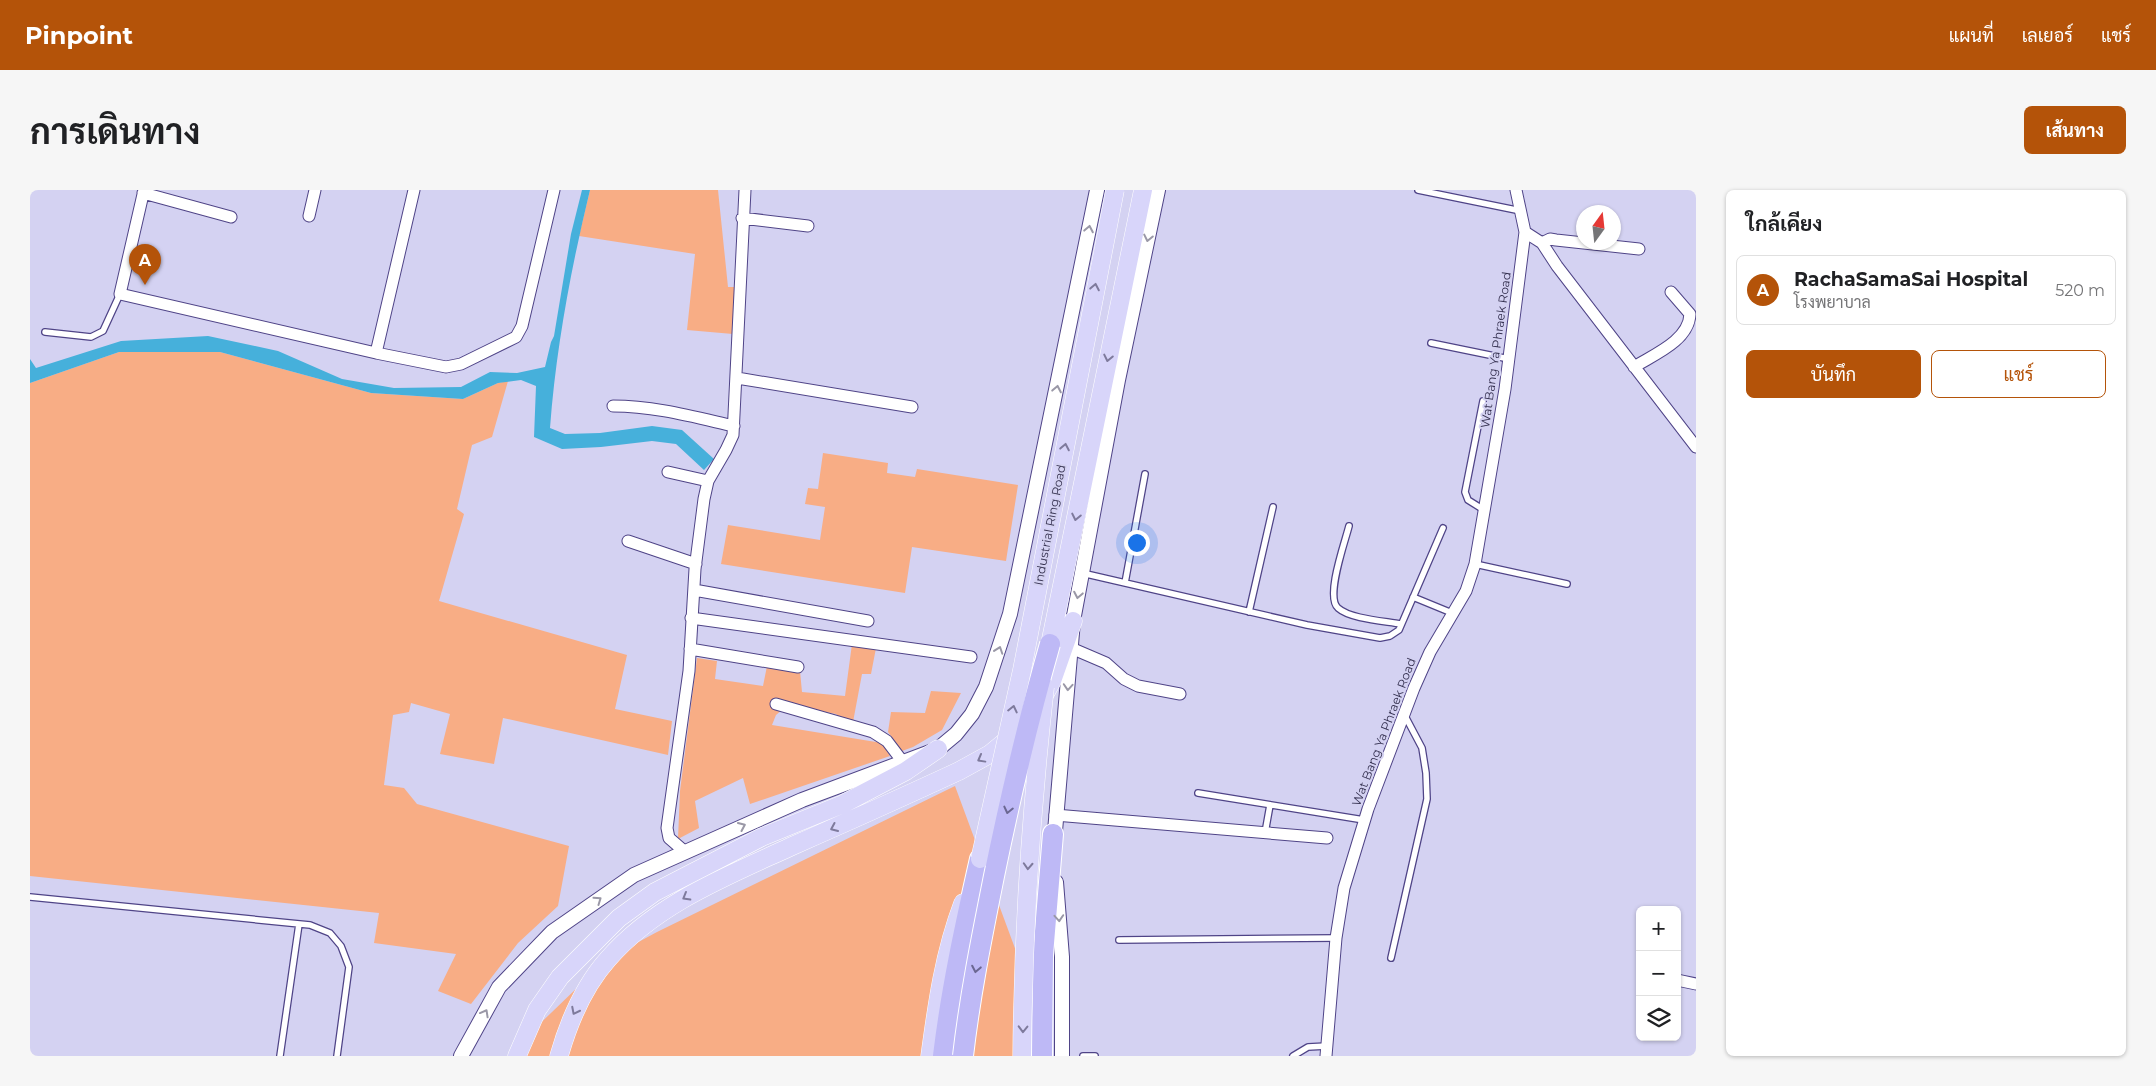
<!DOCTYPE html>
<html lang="th">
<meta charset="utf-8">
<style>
body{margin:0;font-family:Montserrat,Sarabun,sans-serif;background:#f6f6f6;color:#202124}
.controls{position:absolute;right:15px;bottom:15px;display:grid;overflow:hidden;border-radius:8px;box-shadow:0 1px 4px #0004}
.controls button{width:45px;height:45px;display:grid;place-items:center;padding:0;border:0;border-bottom:1px solid #e0e0e0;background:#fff;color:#202124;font:25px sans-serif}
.compass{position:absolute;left:1546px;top:15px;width:45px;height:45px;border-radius:50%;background:#fff;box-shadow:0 1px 4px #0004;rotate:15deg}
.you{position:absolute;left:1106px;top:352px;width:18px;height:18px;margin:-12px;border:4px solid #fff;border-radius:50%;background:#1a73e8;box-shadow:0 0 0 8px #1a73e833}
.badge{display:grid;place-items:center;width:32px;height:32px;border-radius:50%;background:#b45309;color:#fff;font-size:16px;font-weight:700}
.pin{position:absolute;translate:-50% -41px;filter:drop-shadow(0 1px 2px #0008)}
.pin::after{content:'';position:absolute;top:26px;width:18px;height:15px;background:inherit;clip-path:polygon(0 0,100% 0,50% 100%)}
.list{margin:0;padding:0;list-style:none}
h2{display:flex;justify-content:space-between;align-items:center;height:65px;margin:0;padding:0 20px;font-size:21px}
h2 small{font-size:16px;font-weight:400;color:#757577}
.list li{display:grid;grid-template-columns:32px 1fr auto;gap:15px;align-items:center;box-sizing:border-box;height:70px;margin:0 10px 10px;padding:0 10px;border:1px solid #e0e0e0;border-radius:8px}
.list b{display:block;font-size:19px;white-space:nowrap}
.list p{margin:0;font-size:16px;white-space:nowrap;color:#757577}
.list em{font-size:16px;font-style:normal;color:#757577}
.actions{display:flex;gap:10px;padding:15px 20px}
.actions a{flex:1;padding:11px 0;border:1px solid #b45309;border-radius:8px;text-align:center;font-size:18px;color:#b45309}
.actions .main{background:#b45309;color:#fff}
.icon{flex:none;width:28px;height:28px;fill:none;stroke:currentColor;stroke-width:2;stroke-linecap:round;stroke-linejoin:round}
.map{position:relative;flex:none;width:1666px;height:866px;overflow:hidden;border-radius:8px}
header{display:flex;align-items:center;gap:30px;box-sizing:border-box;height:70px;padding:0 25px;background:#b45309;color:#fff}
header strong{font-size:24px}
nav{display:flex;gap:28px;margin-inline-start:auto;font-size:18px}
.intro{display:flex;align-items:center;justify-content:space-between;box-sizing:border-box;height:120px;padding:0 30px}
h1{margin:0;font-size:35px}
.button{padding:12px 22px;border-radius:8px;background:#b45309;color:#fff;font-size:18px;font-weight:700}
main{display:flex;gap:30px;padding:0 30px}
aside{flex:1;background:#fff;border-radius:8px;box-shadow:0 1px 4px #0004}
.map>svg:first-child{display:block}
</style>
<header>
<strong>Pinpoint</strong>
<nav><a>แผนที่</a><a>เลเยอร์</a><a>แชร์</a></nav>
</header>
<div class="intro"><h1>การเดินทาง</h1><a class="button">เส้นทาง</a></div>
<main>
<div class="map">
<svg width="1666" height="866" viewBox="0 0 1666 866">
<rect width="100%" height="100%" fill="#d4d2f2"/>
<path fill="#f8ad85" d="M560,0H688L698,97H706L703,144L657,140L665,64L549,46Z
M89,162H190L341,203L433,209L468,193L478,191L462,247L442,255L427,319L434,324L409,411L597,465L585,519L642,531L638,565L473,528L464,574L410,564L420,524L381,513L379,522L363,525L354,595L374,598L387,614L539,656L528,716L488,753L441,814L408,801L426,764L344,753L349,723L0,686V193Z
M793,263L858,273L857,283L885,287L887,279L988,295L976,371L882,357L875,403L691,374L698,335L790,350L795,317L775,314L778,298L788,299Z
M822,454L846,458L841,484H832L823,532L816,533L806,524L758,515L746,525L742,535L852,553L860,566L720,614L713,588L665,611L669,638L648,649L650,601L667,468L687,471L685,489L733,496L737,476L770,481L772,502L815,506Z
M901,501L931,503L912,540L883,557L872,561L858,542L861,522L895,523Z
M925,596L993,780L989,866H492L494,849L577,769L627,742Z"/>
<path fill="#46b0db" d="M552,0H560C541,78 526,158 520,238L535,244L570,243L622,236L652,240L684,269L674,280L646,254L622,251L571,257L532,259L504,247L506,196L491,190L468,193L433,209L341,203L190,162H89L0,193V169L6,178L91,151L178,146L248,161L312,189L364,198L431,197L460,182L487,183L515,177L521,152L524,146L541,44Z"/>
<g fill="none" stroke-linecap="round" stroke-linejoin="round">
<g stroke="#4f4487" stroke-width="8">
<path id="service" d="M1388,0L1491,21
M15,142L61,147L73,141L90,104
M1401,153L1479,169
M1453,211L1435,302L1438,310L1454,320
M1319,336C1315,352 1295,407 1308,418C1320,429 1355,431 1371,434
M1445,374L1537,394
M1052,383L1277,435L1350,448L1360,446L1369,440L1413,338
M1095,393L1115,284
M1383,407L1422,423
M1219,422L1243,317
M1168,603L1334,630
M1235,643L1240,615
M0,707L280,735L300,743L311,756L319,777L307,866
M1089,750L1306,748
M1361,768L1397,609L1396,583L1392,558L1374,524
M250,866L269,734
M1053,866H1065
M1263,866L1278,857L1297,856"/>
</g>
<g stroke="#4f4487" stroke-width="13">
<path id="minor" d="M114,0L90,104L346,163L416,177L431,174L486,147L492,136L524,0
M113,3L201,27
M279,26L285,0
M712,28L778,36
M1495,42L1512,53L1527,76L1666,257
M1512,53L1520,49L1526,50L1609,59
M346,163L384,0
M1604,177C1623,165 1659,151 1660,124L1641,102
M707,188L882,217
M583,216C624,216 664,227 704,236
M638,282L678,291
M598,351L666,374
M664,400L838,431
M661,428L941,467
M1041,458L1076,473L1094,489L1108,496L1150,504
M660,459L768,477
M746,514L843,542L857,551L873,572
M1025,625L1297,648
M654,661L639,648L637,638L659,481L665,379L674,309L678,291L696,260L703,245L715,0
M1647,790L1666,794
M1296,866L1306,748L1314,698L1338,619L1384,498L1400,462L1436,401L1445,374L1475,199L1495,42L1486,0"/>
</g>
<g stroke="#4f4487" stroke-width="16">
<path id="tertiary" d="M1024,653L1043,431L1088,190L1128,0
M1026,692L1032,767V866
M431,866L469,797L522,742L604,685L772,610L908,559L926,544L942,524L956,497L980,424L1067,0"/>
</g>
<g stroke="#fff" stroke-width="19">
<path id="primary" d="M1020,454L1113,0
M1011,511L1022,491L1043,431
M487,866L507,820L530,787L589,728L625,702L732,647L813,614L876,581L908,559
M529,866C539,831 553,797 578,769C626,714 695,687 760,657C817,632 873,607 929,581L960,564L983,545
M900,866C907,814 914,763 933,713"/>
</g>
<g stroke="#fff" stroke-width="22">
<path id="motorway" d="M913,866C921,799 935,735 950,669
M1012,866L1013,765L1023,644"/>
</g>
<use href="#service" stroke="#fff" stroke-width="5.5"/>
<use href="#minor" stroke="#fff" stroke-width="11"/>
<use href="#tertiary" stroke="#fff" stroke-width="14"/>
<use href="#primary" stroke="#d8d5fa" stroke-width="18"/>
<use href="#motorway" stroke="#beb9f6" stroke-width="20"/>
<g stroke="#fff" stroke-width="19" stroke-linecap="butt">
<path id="primary-bridge" d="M950,669L992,480L1085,0
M992,866C993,741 1001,621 1015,497"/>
</g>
<g stroke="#fff" stroke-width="22" stroke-linecap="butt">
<path id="motorway-bridge" d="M933,866C940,805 952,746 964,686C980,608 998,531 1020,454"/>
</g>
<use href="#primary-bridge" stroke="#d8d5fa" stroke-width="18"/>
<use href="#motorway-bridge" stroke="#beb9f6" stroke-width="20"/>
</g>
<defs><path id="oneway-chevron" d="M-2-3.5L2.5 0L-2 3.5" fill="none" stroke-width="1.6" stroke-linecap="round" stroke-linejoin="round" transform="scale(1.25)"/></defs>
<g stroke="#9a98a7">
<use href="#oneway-chevron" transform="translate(1059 39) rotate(-79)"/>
<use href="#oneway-chevron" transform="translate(1118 48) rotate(102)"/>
<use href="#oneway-chevron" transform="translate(1027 199) rotate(-79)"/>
<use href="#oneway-chevron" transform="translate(1048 405) rotate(101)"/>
<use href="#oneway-chevron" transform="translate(969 460) rotate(-71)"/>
<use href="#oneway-chevron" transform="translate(1038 497) rotate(94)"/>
<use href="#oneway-chevron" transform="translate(712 636) rotate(-24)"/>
<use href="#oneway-chevron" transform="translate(568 710) rotate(-35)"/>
<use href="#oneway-chevron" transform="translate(1029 728) rotate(86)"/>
<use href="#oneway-chevron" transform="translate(455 823) rotate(-61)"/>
</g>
<g stroke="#7e7a9c">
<use href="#oneway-chevron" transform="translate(1065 97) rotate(-79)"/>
<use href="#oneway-chevron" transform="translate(1078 168) rotate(102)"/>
<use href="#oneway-chevron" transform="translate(1035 257) rotate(-79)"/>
<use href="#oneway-chevron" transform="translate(1046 327) rotate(102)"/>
<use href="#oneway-chevron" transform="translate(983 519) rotate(-77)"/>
<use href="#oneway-chevron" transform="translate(951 569) rotate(151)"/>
<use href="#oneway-chevron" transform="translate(804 638) rotate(156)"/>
<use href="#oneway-chevron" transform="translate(998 676) rotate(93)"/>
<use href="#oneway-chevron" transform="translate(656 707) rotate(150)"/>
<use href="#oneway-chevron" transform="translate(545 821) rotate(117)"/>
<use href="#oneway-chevron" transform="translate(993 839) rotate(91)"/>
</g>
<g stroke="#6b6792">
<use href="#oneway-chevron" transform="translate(978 620) rotate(103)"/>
<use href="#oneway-chevron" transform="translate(946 779) rotate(101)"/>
</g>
<g text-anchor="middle" stroke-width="4" stroke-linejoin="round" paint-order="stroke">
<g font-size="12" fill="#34304f" stroke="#d4d2f2">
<text transform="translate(1466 160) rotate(-82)" y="4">Wat Bang Ya Phraek Road</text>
<text transform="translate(1020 335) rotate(-79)" y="4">Industrial Ring Road</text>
<text transform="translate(1354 542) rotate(-69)" y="4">Wat Bang Ya Phraek Road</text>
</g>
</g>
</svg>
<div class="controls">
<button>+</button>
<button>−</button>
<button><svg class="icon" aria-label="layers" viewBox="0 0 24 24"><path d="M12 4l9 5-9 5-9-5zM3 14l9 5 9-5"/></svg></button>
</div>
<svg class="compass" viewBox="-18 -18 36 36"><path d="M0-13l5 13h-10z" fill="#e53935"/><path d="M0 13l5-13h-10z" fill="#757577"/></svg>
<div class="you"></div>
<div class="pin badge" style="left:115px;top:95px">A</div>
</div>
<aside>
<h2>ใกล้เคียง<small></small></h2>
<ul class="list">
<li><span class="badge">A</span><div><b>RachaSamaSai Hospital</b><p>โรงพยาบาล</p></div><em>520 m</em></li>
</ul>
<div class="actions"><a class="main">บันทึก</a><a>แชร์</a></div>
</aside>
</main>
